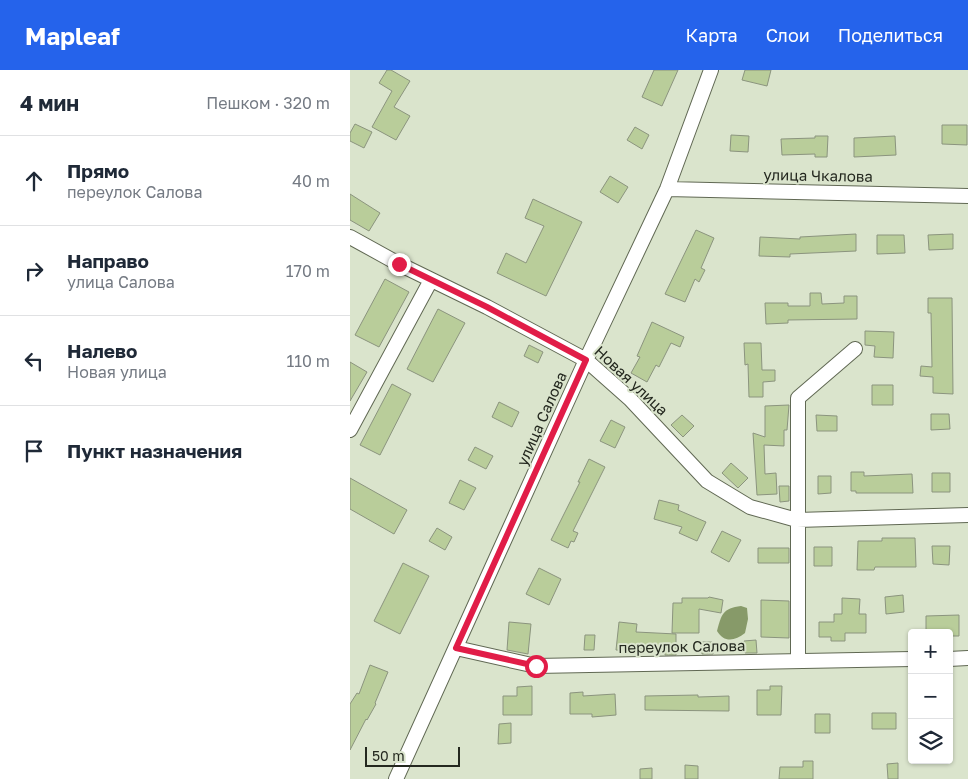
<!DOCTYPE html>
<html lang="ru">
<meta charset="utf-8">
<style>
body{margin:0;font-family:"Golos Text",sans-serif;background:#f2f2f3;color:#1f2937}
.controls{position:absolute;right:15px;bottom:15px;display:grid;overflow:hidden;border-radius:5px;box-shadow:0 1px 4px #0004}
.controls button{width:45px;height:45px;display:grid;place-items:center;padding:0;border:0;border-bottom:1px solid #e0e1e3;background:#fff;color:#1f2937;font:25px sans-serif}
.scale{position:absolute;left:15px;bottom:12px;width:95px;box-sizing:border-box;padding-left:5px;border:2px solid #24281f;border-top:0;font-size:14px;line-height:18px;white-space:nowrap;color:#24281f;-webkit-text-stroke:4px #dae4cc;paint-order:stroke}
.stop{position:absolute;width:15px;height:15px;margin:-11px;border:4px solid #e11d48;border-radius:50%;background:#fff}
.stop.end{background:#e11d48;border-color:#fff;box-shadow:0 1px 5px #0008}
.list{margin:0;padding:0;list-style:none}
h2{display:flex;justify-content:space-between;align-items:center;height:65px;margin:0;padding:0 20px;font-size:21px}
h2 small{font-size:16px;font-weight:400;color:#747a83}
.list li{display:grid;grid-template-columns:32px 1fr auto;gap:15px;align-items:center;box-sizing:border-box;height:90px;padding:0 20px;border-top:1px solid #e0e1e3}
.list b{display:block;font-size:19px;white-space:nowrap}
.list p{margin:0;font-size:16px;white-space:nowrap;color:#747a83}
.list em{font-size:16px;font-style:normal;color:#747a83}
.icon{flex:none;width:28px;height:28px;fill:none;stroke:currentColor;stroke-width:2;stroke-linecap:round;stroke-linejoin:round}
.map{position:relative;flex:none;width:618px;height:709px;overflow:hidden}
header{display:flex;align-items:center;gap:30px;box-sizing:border-box;height:70px;padding:0 25px;background:#2563eb;color:#fff}
header strong{font-size:24px}
nav{display:flex;gap:28px;margin-inline-start:auto;font-size:18px}
main{display:flex}
aside{flex:1;background:#fff}
.map>svg:first-child{display:block}
</style>
<header>
<strong>Mapleaf</strong>
<nav><a>Карта</a><a>Слои</a><a>Поделиться</a></nav>
</header>
<main>
<aside>
<h2>4 мин<small>Пешком · 320 m</small></h2>
<ul class="list">
<li><svg class="icon" aria-label="ahead" viewBox="0 0 24 24"><path d="M12 20V5M6 11l6-6 6 6"/></svg><div><b>Прямо</b><p>переулок Салова</p></div><em>40 m</em></li>
<li><svg class="icon" aria-label="right" viewBox="0 0 24 24"><path d="M7 20v-9h11M14 6l5 5-5 5"/></svg><div><b>Направо</b><p>улица Салова</p></div><em>170 m</em></li>
<li><svg class="icon" aria-label="left" viewBox="0 0 24 24"><path d="M17 20v-9H6M10 6l-5 5 5 5"/></svg><div><b>Налево</b><p>Новая улица</p></div><em>110 m</em></li>
<li><svg class="icon" aria-label="arrive" viewBox="0 0 24 24"><path d="M6 21V4h12l-3 4 3 4H6"/></svg><div><b>Пункт назначения</b></div></li>
</ul>
</aside>
<div class="map">
<svg width="618" height="709" viewBox="0 0 618 709">
<rect width="100%" height="100%" fill="#dae4cc"/>
<path fill="#879a69" d="M391,536L397,538L398,549L395,563C385,571 374,573 367,561C371,545 373,538 391,536Z"/>
<path fill="#b9cd9a" stroke="#8b947e" d="M37,0H41L60,11L44,37L60,46L46,70L22,57L42,21L29,13Z
M304,0H328L312,36L292,27Z
M395,0H421L417,16L392,10Z
M5,54L22,62L14,78L0,71V63Z
M592,55H617V75L592,74Z
M285,57L299,65L292,79L277,70Z
M381,65L399,66L398,82L380,81Z
M465,66H478L477,87H465V84L432,85L431,69L465,68Z
M545,66L546,85L504,87V68Z
M260,106L278,117L268,133L250,122Z
M0,124L30,143L19,161L0,150Z
M183,129L232,152L196,226L147,203L156,183L176,193L194,156L175,148Z
M346,160L364,168L351,198L355,200L349,212L345,209L335,232L315,224Z
M506,164V181L440,184V187L409,186L410,167L450,169V167Z
M603,164V179L579,180L578,165Z
M527,165H554L555,183L527,184Z
M35,209L59,222L29,277L5,265Z
M460,223H471L472,234L494,233V226H507V249L438,250V253L416,254L415,233H438V236H460Z
M578,228H602L603,324L583,323V307L570,306L571,296L582,297L581,243H578Z
M88,239L115,253L83,312L57,299Z
M302,252L334,267L330,277L321,273L309,297L306,295L297,312L281,303L290,287L287,286Z
M515,261L544,262L543,288L524,287L525,276L515,275Z
M394,273H411L412,300H425V311L413,312V327H399L398,294L395,295Z
M179,275L193,282L188,293L174,286Z
M0,292L17,302L0,331Z
M42,314L61,324L30,385L10,375Z
M522,315H543V335H522Z
M149,332L169,342L162,357L142,347Z
M439,335L437,360H434V376L414,375L415,404L426,403L427,424L407,425L403,363L415,367V336Z
M581,344H599L600,359L581,360Z
M332,345L344,356L333,367L321,355Z
M466,345L487,346V361H467Z
M261,350L275,357L265,378L250,371Z
M125,377L143,386L136,399L118,390Z
M239,389L255,397L223,461L228,463L224,472L221,471L218,478L201,470L230,412H228Z
M381,393L398,408L388,418L372,403Z
M501,402H514V406L562,404L563,423H506V421H501Z
M582,403H600V422H582Z
M468,406H481V423L468,424Z
M0,408L57,440L44,464L0,439Z
M110,410L126,418L114,440L99,433Z
M429,416H439V431L430,432Z
M309,430L329,435L328,440L356,452L347,471L329,463L332,457L304,449Z
M87,458L102,467L95,480L79,471Z
M372,461L391,470L379,492L361,482Z
M532,468H565L566,497H525L524,500H507L508,471H532Z
M582,476H600L599,495L583,494Z
M464,477H482V496H464Z
M408,478H439V493H408Z
M53,493L79,506L50,564L24,551Z
M189,498L211,509L199,535L176,524Z
M553,525L554,542L536,544L535,527Z
M359,527L373,530L371,543L349,539V563H322L323,533H332V528H358Z
M492,528L510,529L509,544H516V563H495V571H481V567H469V552H484V544H492Z
M411,530L439,531V568L411,567Z
M609,545V566H599V563H576V546Z
M159,552L181,554L178,584L157,580Z
M269,552L287,554L286,562L326,564V585H315V579L285,578L284,581L266,580Z
M235,565H245L244,580H234Z
M406,570L407,583H395L394,571Z
M351,572H362L363,584H352Z
M20,595L38,602L25,633L26,634L17,650L16,649L0,680V634L7,623L9,624Z
M182,616V645H153V626H167V617Z
M420,616H432L431,645H407V620H420Z
M233,622V626L265,624L266,645L242,647V644H220V623Z
M348,625V627L379,626V641L295,640V626Z
M522,643H546V659H522Z
M465,644H480V663H465Z
M161,653V673L148,674L149,654Z
M453,691H463V709H429L430,697H453Z
M548,693V709H538L537,694Z
M335,695L348,696V709H335Z
M302,698V709H290V699Z"/>
<g fill="none" stroke-linecap="round" stroke-linejoin="round">
<g stroke="#606853" stroke-width="16">
<path id="street" d="M317,119L618,126
M0,167L49,194L137,237L236,290L280,329L357,411L400,437L447,450L618,445
M0,360L81,210
M106,578L186,596L562,589
M599,589L618,588
M448,591V328L505,279
M46,709L236,290L317,119L361,0"/>
</g>
<use href="#street" stroke="#fff" stroke-width="14"/>
</g>
<g fill="none" stroke-linecap="round" stroke-linejoin="round">
<path stroke="#e11d48" stroke-width="6" d="M49,194L137,237L236,290L106,578L186,596"/>
</g>
<g text-anchor="middle" stroke-width="4" stroke-linejoin="round" paint-order="stroke">
<g font-size="15" fill="#24281f" stroke="#dae4cc">
<text transform="translate(468 106) rotate(1)" y="5">улица Чкалова</text>
<text transform="translate(281 311) rotate(43)" y="5">Новая улица</text>
<text transform="translate(192 349) rotate(-66)" y="5">улица Салова</text>
<text transform="translate(332 577) rotate(-1)" y="5">переулок Салова</text>
</g>
</g>
</svg>
<div class="controls">
<button>+</button>
<button>−</button>
<button><svg class="icon" aria-label="layers" viewBox="0 0 24 24"><path d="M12 4l9 5-9 5-9-5zM3 14l9 5 9-5"/></svg></button>
</div>
<div class="scale">50 m</div>
<div class="stop" style="left:186px;top:596px"></div>
<div class="stop end" style="left:49px;top:194px"></div>
</div>
</main>
